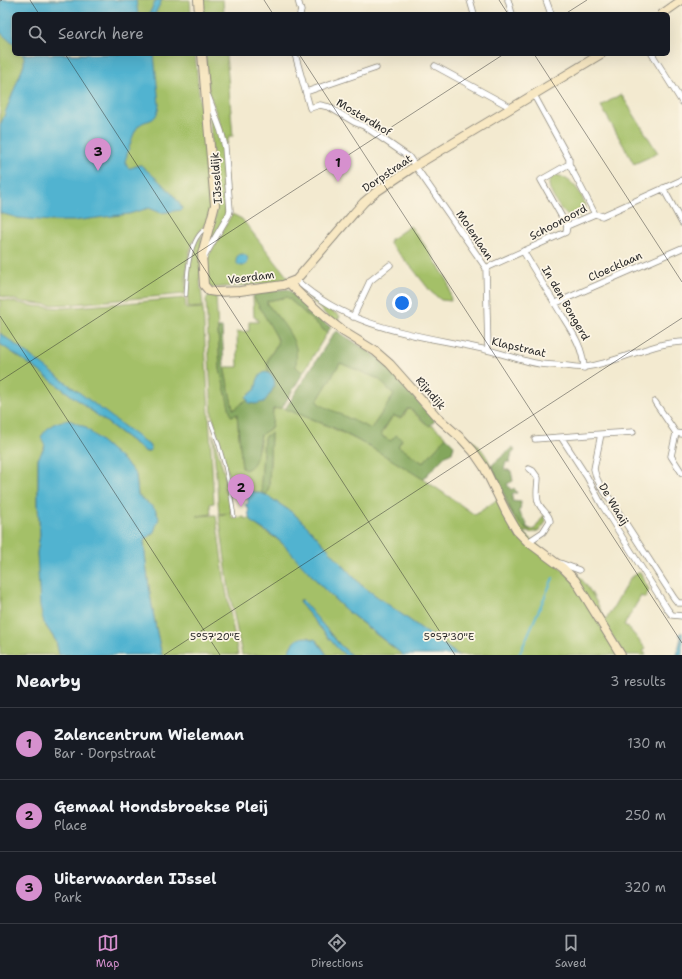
<!DOCTYPE html>
<meta charset="utf-8">
<style>
body{margin:0;font-family:"Shantell Sans",sans-serif;background:#20242c;color:#f1f3f6}
.you{position:absolute;left:402px;top:303px;width:14px;height:14px;margin:-10px;border:3px solid #fff;border-radius:50%;background:#1a73e8;box-shadow:0 0 0 6px #1a73e833}
.badge{display:grid;place-items:center;width:26px;height:26px;border-radius:50%;background:#d690ce;color:#111;font-size:13px;font-weight:700}
.pin{position:absolute;translate:-50% -33px;filter:drop-shadow(0 1px 2px #0008)}
.pin::after{content:'';position:absolute;top:21px;width:14px;height:12px;background:inherit;clip-path:polygon(0 0,100% 0,50% 100%)}
.list{margin:0;padding:0;list-style:none}
h2{display:flex;justify-content:space-between;align-items:center;height:52px;margin:0;padding:0 16px;font-size:17px}
h2 small{font-size:13px;font-weight:400;color:#9ea1a6}
.list li{display:grid;grid-template-columns:26px 1fr auto;gap:12px;align-items:center;box-sizing:border-box;height:72px;padding:0 16px;border-top:1px solid #363941}
.list b{display:block;font-size:15px;white-space:nowrap}
.list p{margin:0;font-size:13px;white-space:nowrap;color:#9ea1a6}
.list em{font-size:13px;font-style:normal;color:#9ea1a6}
.icon{flex:none;width:22px;height:22px;fill:none;stroke:currentColor;stroke-width:2;stroke-linecap:round;stroke-linejoin:round}
.map{position:relative;flex:none;width:682px;height:655px;overflow:hidden}
.search{position:absolute;background:#171b24;box-shadow:0 4px 16px #0002;left:12px;right:12px;top:12px;height:44px;display:flex;align-items:center;gap:10px;box-sizing:border-box;padding:0 14px;border-radius:6px;color:#9ea1a6;font-size:15px}
.sheet{height:268px;background:#171b24}
nav{display:flex;justify-content:space-around;align-items:center;box-sizing:border-box;height:56px;border-top:1px solid #363941;background:#171b24;font-size:11px;color:#9ea1a6}
nav a{display:grid;justify-items:center;gap:2px}
nav .on{color:#d690ce}
.map>svg:first-child{display:block}
</style>
<div class="map">
<svg width="682" height="655" viewBox="0 0 682 655">
<rect width="100%" height="100%" fill="#fcf5e5"/>
<filter id="ink" filterUnits="userSpaceOnUse"><feTurbulence type="fractalNoise" baseFrequency=".025" numOctaves="2"/><feDisplacementMap in="SourceGraphic" scale="8" xChannelSelector="R" yChannelSelector="G"/><feConvolveMatrix kernelMatrix="1 2 1 2 8 2 1 2 1" color-interpolation-filters="sRGB"/></filter>
<filter id="wash" filterUnits="userSpaceOnUse"><feTurbulence type="fractalNoise" baseFrequency=".012" numOctaves="4" result="noise"/><feDisplacementMap in="SourceGraphic" scale="16" xChannelSelector="R" yChannelSelector="G"/><feGaussianBlur stdDeviation="0.9" result="paint"/><feColorMatrix in="noise" values="0 0 0 0 0 0 0 0 0 0 0 0 0 0 0 0 0 1.4 0 .05"/><feComposite in="paint" operator="in"/></filter>
<g filter="url(#wash)">
<rect width="100%" height="100%" fill="#f3ead0"/>
<path fill="#a4c067" stroke="#687649" d="M0,0H190L191,14H14V54H195L211,207L208,220L194,240L190,251L187,263L185,294L75,304L50,305L23,302L0,296Z
M201,0H223L224,14H202Z
M205,54H226L233,136H229L227,145L209,92Z
M621,94L658,153L634,164L601,106Z
M209,104L222,140L228,203L225,217L205,253L216,214Z
M554,175C572,175 594,205 580,217C577,218 574,219 570,217C562,214 548,191 549,183C549,179 552,177 554,175Z
M232,214L242,219L289,279L274,283L211,288L208,285L206,261Z
M410,226L424,244L448,281L451,301L441,300L431,292L413,269L390,244V240Z
M202,235L200,280L203,307L188,308C187,287 186,250 202,235Z
M301,289L321,305L340,316L336,325Z
M208,296H216L220,369L232,416L237,414L242,468L259,448L261,435L264,432L270,429L272,426L273,409L280,407C291,410 301,415 311,419C371,443 423,478 475,515L498,499L505,514L570,577L619,655H458L361,585L307,526L293,513L266,495L269,487L271,433L264,437L261,483L262,494L248,490L247,495L240,496L238,483L231,484L212,415L206,300Z
M253,296L273,329L278,341C273,355 264,356 269,373L266,372L255,390L246,397L248,400C241,401 239,409 233,409L224,367H238L237,332L249,331V322H258V319L254,317Z
M287,297L327,333L303,373L295,367C298,342 282,322 267,304V301Z
M185,298L186,309L203,308L214,503L210,504L211,514L197,516L216,515L225,584L238,655H162C153,618 147,579 144,541L154,532L138,495L136,475L128,465L85,427L45,446L38,459V505L40,535L37,553L44,623L56,641L59,655H0V344L35,368L146,452H148L150,447L0,333V299L34,306L63,308Z
M340,363L379,379L394,395L371,429L318,404L317,401Z
M410,409L425,423L431,426L432,425L446,437L423,463L398,446L402,440L391,442L381,435L392,417L394,416L399,418L403,417L407,410Z
M456,430C495,447 494,485 513,515C516,519 519,523 523,527L534,530L544,515L546,521C540,534 530,535 519,529L491,475Z
M213,434L228,487L231,513L219,514Z
M231,513L232,518L244,517L245,519L250,518C257,529 274,535 284,545C300,559 312,577 327,592C351,616 377,635 403,655H351L340,645L300,599L299,602L331,641L345,655H327L319,643L309,637C298,640 290,641 289,655H242L229,590L219,515Z
M563,565C585,575 595,600 606,620L630,578L640,572L649,590L645,598L641,596L624,625L628,627L646,649L643,651L647,655H625Z"/>
<path fill="#83a65c" stroke="#576844" fill-rule="evenodd" d="M288,289L326,324L331,327L327,333L287,297L267,301V304C278,317 291,331 296,348C297,354 296,361 296,367L303,373L282,408L273,409C272,414 274,426 269,429C266,432 264,432 261,435C256,447 260,465 245,470L242,468L237,414L231,416L220,369L218,328H222L224,367L233,409C240,409 240,401 248,400L252,403L264,402L272,375L269,373C264,354 276,354 278,339L253,296L257,292Z
M337,331L379,358L434,419L435,421L429,426L411,409H407L401,418L394,416L392,417L381,433L383,437L391,441L396,435L402,439L398,446L423,463L446,437L454,445L452,453L447,454L423,479C394,461 365,443 334,428C318,421 301,415 285,409L334,333ZM340,363L379,379L394,395L371,429L319,404L317,401Z
M271,433L269,487L266,495L262,494L261,483L264,437Z
M513,447L515,450L512,452L510,462H506L504,469L511,471L513,481L507,484L511,490L514,488L517,493H513L512,501L521,502L520,510L518,511L527,524L526,526L531,530L523,527L513,515L492,465Z"/>
<path fill="#51b3d0" stroke="#3e6f7e" d="M0,0H136L138,14H14V45L0,32Z
M156,0H162L155,14H149Z
M22,54H154L159,104C157,127 145,116 137,128C132,135 128,153 125,161L128,168H131L139,165H141C155,178 173,191 182,208L181,210L161,213L149,208L129,214L73,221H50L18,218L0,213V126L24,64V57Z
M236 260a6 6 0 1 1 12 0a6 6 0 1 1-12 0Z
M0,333L149,445L151,449L149,451L146,452L35,368L0,344Z
M266,372C282,380 272,391 264,402L255,404L249,403L246,397L255,390C258,382 256,375 266,372Z
M69,420L85,427L128,465L136,475L138,495L155,509L159,518L154,532L144,541C147,579 153,618 162,655H59L56,641L44,623L40,607L37,553L40,535L38,505V459L45,446L41,437C49,425 54,422 69,420Z
M248,490L266,495L293,513L307,526L361,585L458,655H403L347,611L326,591L284,545L275,537L253,523L249,516L248,507H246L245,504H248L247,495Z
M300,600H302L340,645L351,655H345L337,648L299,602Z
M682,632V655H677L681,637L679,634Z
M306,637L316,640L327,655H289C289,645 295,638 306,637Z"/>
<g fill="none" stroke-linecap="round" stroke-linejoin="round">
<path stroke="#51b3d0" stroke-width="2" d="M519,655L553,578"/>
</g>
</g>
<g filter="url(#ink)">
<g fill="none" stroke-linecap="round" stroke-linejoin="round">
<g stroke="#8f8a7e" stroke-width="4.5">
<path id="lane" d="M186,295C187,277 188,237 207,228
M211,423C223,453 230,484 234,516
M230,488L237,487"/>
</g>
<g stroke="#8f8a7e" stroke-width="7">
<path id="street" d="M298,0L301,11L300,14
M470,0L474,14
M508,0L512,14
M546,0L551,14
M295,54L310,108L320,105L329,107L354,122L364,126L409,157L486,268L488,350
M652,54L682,102
M435,66L512,108
M306,92L376,68
M534,95L569,159V164L595,214L602,216L682,180
M663,188L682,223
M567,226L541,180L569,164
M523,251C536,273 550,295 563,317C573,333 583,348 584,368
M204,257L229,214L230,210L225,147L221,131L208,96
M486,268L566,232L567,226L595,214
M296,280C353,331 416,334 487,350C505,354 522,361 540,364C549,365 558,365 567,366C573,367 580,368 585,367C618,363 649,343 682,342
M556,303L682,248
M353,317L370,281L390,265
M655,402L676,433L682,434
M676,433L671,456L682,473
M601,434L633,432
M535,439L561,437
M528,542L543,532L550,521C549,513 542,511 539,504C535,496 538,486 538,478L533,471L529,469
M560,563L579,570
M682,603H678L674,598L610,499C603,490 596,481 594,469L601,434L561,437L587,477L602,505L668,610L672,615L682,616"/>
</g>
<g stroke="#8f8a7e" stroke-width="10">
<path id="secondary" d="M198,0L199,14
M662,14L682,0
M202,54L215,205L202,254L204,285L209,291L216,292L240,291L283,285L296,280L354,213L364,202L376,192L415,166L601,54
M289,283L305,299L326,318L344,332L375,351L390,364L437,417L462,439L473,451L484,467L506,512L517,531L528,542L563,568L575,580L621,655"/>
</g>
<use href="#lane" stroke="#fff" stroke-width="3"/>
<use href="#street" stroke="#fff" stroke-width="5.5"/>
<use href="#secondary" stroke="#f8e8c3" stroke-width="8"/>
</g>
</g>
<path fill="none" stroke="#2b2b2b" stroke-width="1" stroke-opacity="0.45" d="M30,0L39,14M264,0L273,14M499,0L508,14M0,1L2,0M565,14L587,0M65,54L455,655M299,54L682,643M534,54L682,282M0,316L220,655M0,381L504,54M164,655L682,318"/>
<g text-anchor="middle" stroke-width="3.5" stroke-linejoin="round" paint-order="stroke">
<g font-size="11" fill="#2b2b2b" stroke="#fcf5e5">
<text transform="translate(364 117) rotate(31)" y="4">Mosterdhof</text>
<text transform="translate(387 173) rotate(-34)" y="4">Dorpstraat</text>
<text transform="translate(216 178) rotate(-94)" y="4">IJsseldijk</text>
<text transform="translate(558 222) rotate(-28)" y="4">Schoonoord</text>
<text transform="translate(475 235) rotate(56)" y="4">Molenlaan</text>
<text transform="translate(615 266) rotate(-24)" y="4">Cloecklaan</text>
<text transform="translate(251 277) rotate(-7)" y="4">Veerdam</text>
<text transform="translate(566 303) rotate(60)" y="4">In den Bongerd</text>
<text transform="translate(519 347) rotate(13)" y="4">Klapstraat</text>
<text transform="translate(431 393) rotate(50)" y="4">Rijndijk</text>
<text transform="translate(614 504) rotate(59)" y="4">De Waaij</text>
</g>
</g>
<g font-size="10" text-anchor="middle" fill="#2b2b2b" stroke="#fcf5e5" stroke-width="3.5" stroke-linejoin="round" paint-order="stroke">
<text x="215" y="640">5°57'20"E</text>
<text x="449" y="640">5°57'30"E</text>
</g>
</svg>
<div class="you"></div>
<div class="pin badge" style="left:338px;top:182px">1</div>
<div class="pin badge" style="left:241px;top:507px">2</div>
<div class="pin badge" style="left:98px;top:171px">3</div>
<div class="search"><svg class="icon" aria-label="search" viewBox="0 0 24 24"><circle cx="10" cy="10" r="6"/><path d="M15 15l6 6"/></svg>Search here</div>
</div>
<section class="sheet">
<h2>Nearby<small>3 results</small></h2>
<ul class="list">
<li><span class="badge">1</span><div><b>Zalencentrum Wieleman</b><p>Bar · Dorpstraat</p></div><em>130 m</em></li>
<li><span class="badge">2</span><div><b>Gemaal Hondsbroekse Pleij</b><p>Place</p></div><em>250 m</em></li>
<li><span class="badge">3</span><div><b>Uiterwaarden IJssel</b><p>Park</p></div><em>320 m</em></li>
</ul>
</section>
<nav>
<a class="on"><svg class="icon" aria-label="map" viewBox="0 0 24 24"><path d="M3 6l6-2 6 2 6-2v14l-6 2-6-2-6 2zM9 4v14M15 6v14"/></svg>Map</a>
<a><svg class="icon" aria-label="directions" viewBox="0 0 24 24"><path d="M12 3l9 9-9 9-9-9zM9 14v-3h6M13 9l2 2-2 2"/></svg>Directions</a>
<a><svg class="icon" aria-label="saved" viewBox="0 0 24 24"><path d="M7 4h10v16l-5-4-5 4z"/></svg>Saved</a>
</nav>
